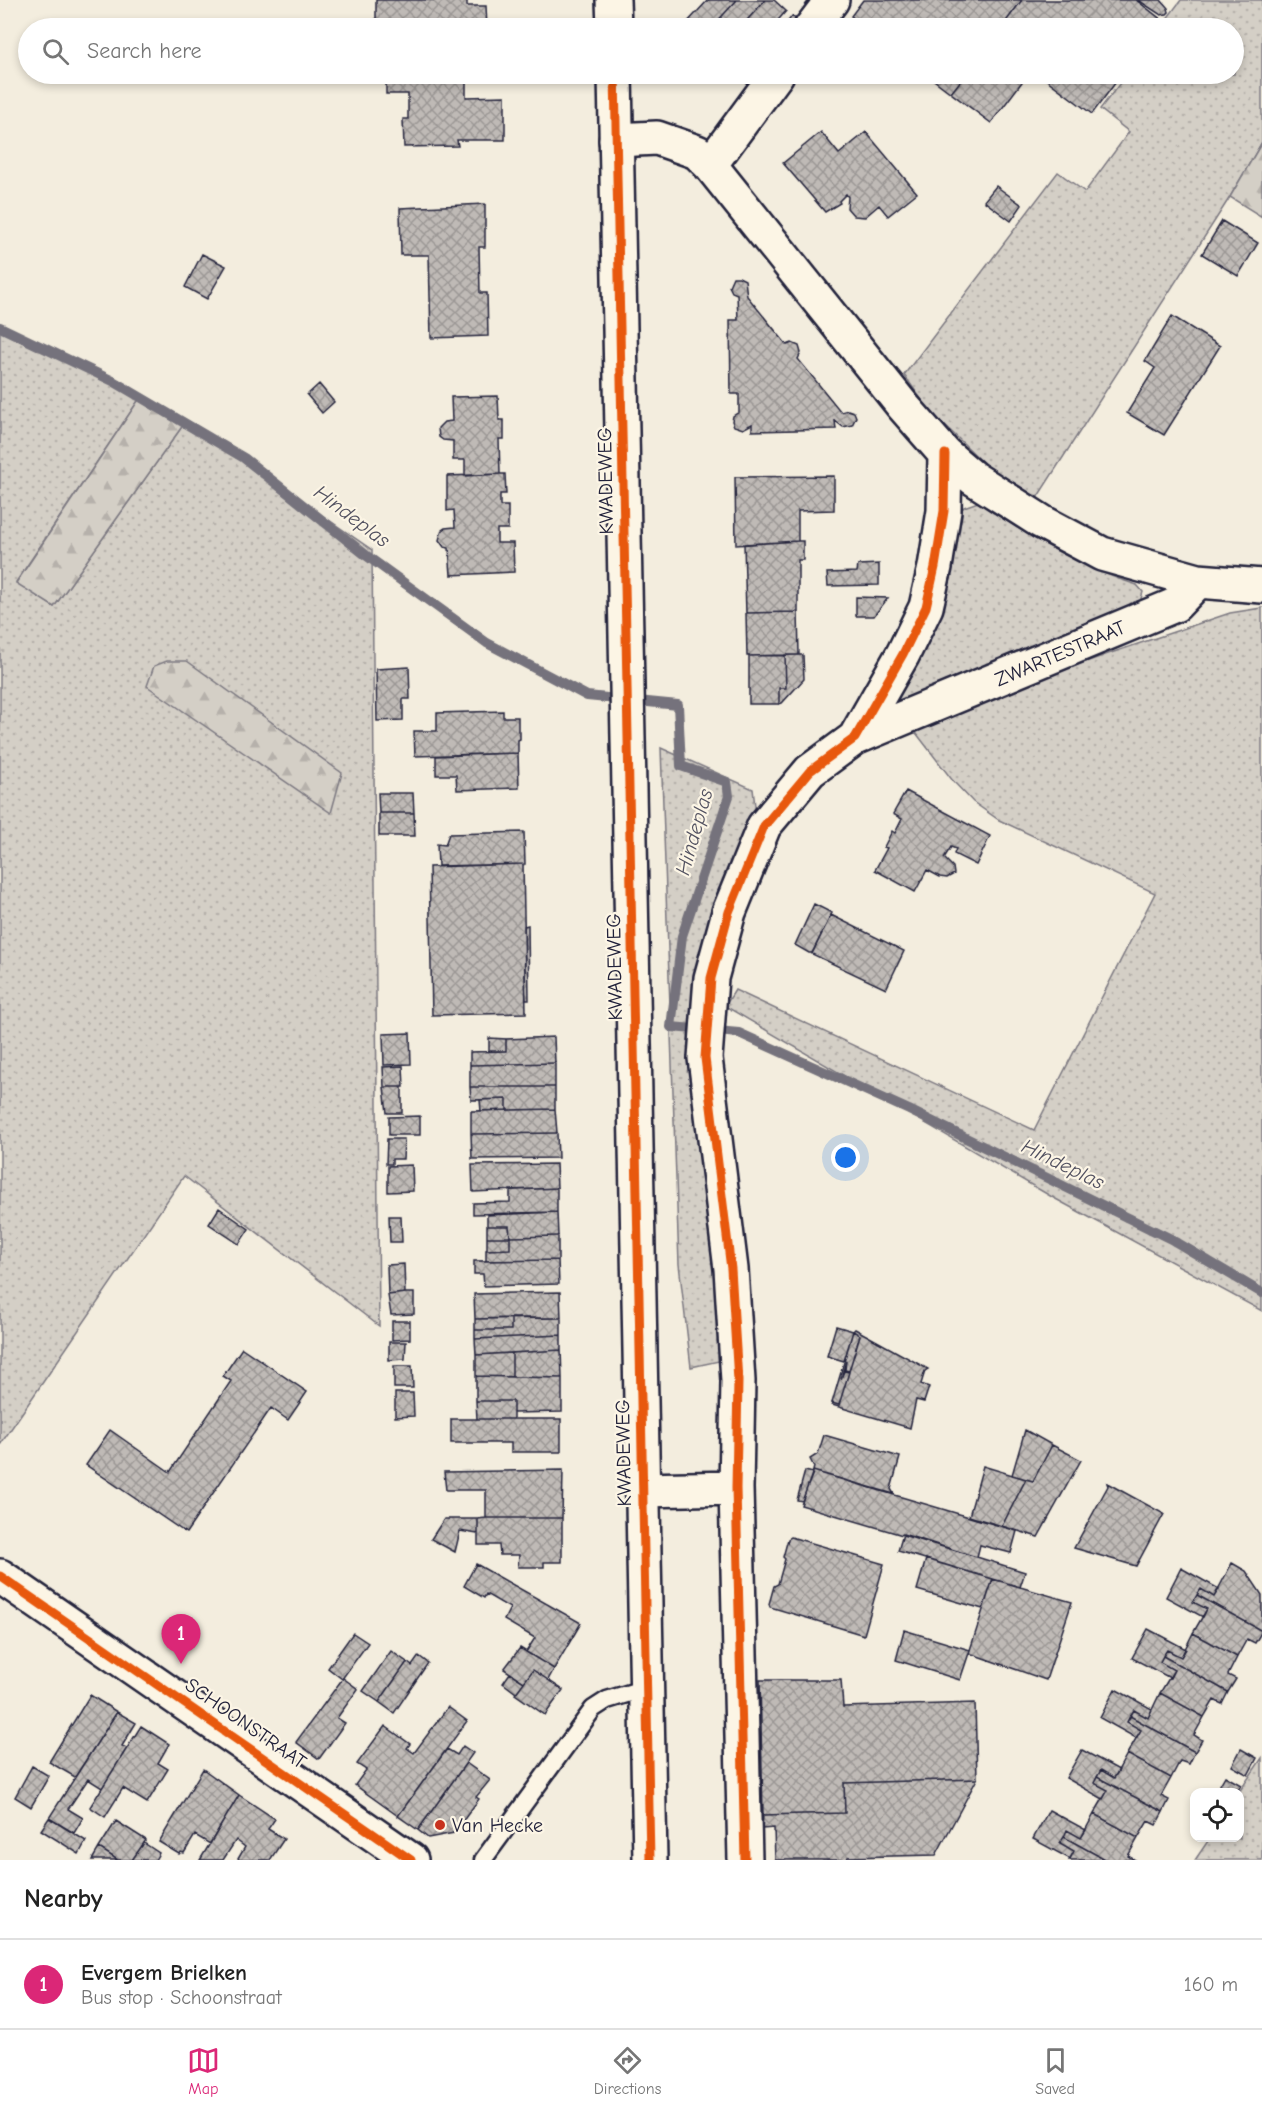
<!DOCTYPE html>
<meta charset="utf-8">
<style>
body{margin:0;font-family:"Comic Neue",sans-serif;background:#f6f6f6;color:#222}
.controls{position:absolute;right:18px;bottom:18px;display:grid;overflow:hidden;border-radius:12px;box-shadow:0 3px 9px #0003}
.controls button{width:54px;height:54px;display:grid;place-items:center;padding:0;border:0;border-bottom:2px solid #e0e0e0;background:#fff;color:#222;font:30px sans-serif}
.you{position:absolute;left:846px;top:1158px;width:21px;height:21px;margin:-15px;border:4px solid #fff;border-radius:50%;background:#1a73e8;box-shadow:0 0 0 9px #1a73e833}
.badge{display:grid;place-items:center;width:39px;height:39px;border-radius:50%;background:#db2777;color:#fff;font-size:20px;font-weight:700}
.pin{position:absolute;translate:-50% -50px;filter:drop-shadow(0 2px 3px #0008)}
.pin::after{content:'';position:absolute;top:32px;width:21px;height:18px;background:inherit;clip-path:polygon(0 0,100% 0,50% 100%)}
.list{margin:0;padding:0;list-style:none}
h2{display:flex;justify-content:space-between;align-items:center;height:78px;margin:0;padding:0 24px;font-size:26px}
h2 small{font-size:20px;font-weight:400;color:#767676}
.list li{display:grid;grid-template-columns:39px 1fr auto;gap:18px;align-items:center;box-sizing:border-box;height:90px;padding:0 24px;border-top:2px solid #e0e0e0}
.list b{display:block;font-size:22px;white-space:nowrap}
.list p{margin:0;font-size:20px;white-space:nowrap;color:#767676}
.list em{font-size:20px;font-style:normal;color:#767676}
.icon{flex:none;width:33px;height:33px;fill:none;stroke:currentColor;stroke-width:2;stroke-linecap:round;stroke-linejoin:round}
.map{position:relative;flex:none;width:1262px;height:1860px;overflow:hidden}
.search{position:absolute;background:#fff;box-shadow:0 3px 9px #0003;left:18px;right:18px;top:18px;height:66px;display:flex;align-items:center;gap:15px;box-sizing:border-box;padding:0 21px;border-radius:33px;color:#767676;font-size:22px}
.sheet{height:168px;background:#fff}
nav{display:flex;justify-content:space-around;align-items:center;box-sizing:border-box;height:84px;border-top:2px solid #e0e0e0;background:#fff;font-size:16px;color:#767676}
nav a{display:grid;justify-items:center;gap:3px}
nav .on{color:#db2777}
.map>svg:first-child{display:block}
</style>
<div class="map">
<svg width="1262" height="1860" viewBox="0 0 1262 1860">
<defs>
<pattern id="grass-dots" width="8" height="8" patternUnits="userSpaceOnUse" patternTransform="scale(1.5)"><rect width="8" height="8" fill="#d4cfc6"/><path d="M2 2h.1M6 6h.1" fill="none" stroke="#b6b1ab" stroke-width="1.8" stroke-linecap="round"/></pattern>
<pattern id="forest-firs" width="22" height="20" patternUnits="userSpaceOnUse" patternTransform="scale(1.5)"><rect width="22" height="20" fill="#d4cfc6"/><path d="M5 1l3.5 6h-7zM16 11l3.5 6h-7z" fill="#b6b1ab"/></pattern>
<pattern id="building-cross-hatch" width="8" height="8" patternUnits="userSpaceOnUse" patternTransform="scale(1.5)"><rect width="8" height="8" fill="#bfbab6"/><path d="M0 0l8 8M0 8l8-8" fill="none" stroke="#9b9795"/></pattern>
</defs>
<rect width="100%" height="100%" fill="#f3edde"/>
<filter id="ink" filterUnits="userSpaceOnUse"><feTurbulence type="fractalNoise" baseFrequency=".0167" numOctaves="2"/><feDisplacementMap in="SourceGraphic" scale="12" xChannelSelector="R" yChannelSelector="G"/><feConvolveMatrix kernelMatrix="1 2 1 2 8 2 1 2 1" color-interpolation-filters="sRGB"/></filter>
<g filter="url(#ink)">
<path fill="url(#grass-dots)" stroke="#7b7880" stroke-width="1.5" d="M1181,0H1262V142L1230,197L1037,498L998,477L929,410L904,375L1058,172L1085,192L1129,132L1100,109L1127,74H1234V28H1160Z
M0,323L142,395L16,582L54,607L186,421L372,550L379,1326L184,1176L0,1445Z
M978,502C1028,536 1079,567 1137,585L1143,592L1140,602L897,708L894,697L956,516L964,507Z
M1262,608V1311L1052,1197L725,1006L735,990L1034,1130L1155,893L999,820L973,802L953,781L910,725L1108,654L1230,613Z
M661,748L753,789L757,823L707,947L719,1361L691,1367L679,1264Z
M1262,1758V1860H1195L1210,1838H1240L1239,1792Z"/>
<path fill="url(#forest-firs)" stroke="#7b7880" stroke-width="1.5" d="M1262,142V217L1230,197Z
M142,395L186,421L54,607L16,583Z
M167,661H187L342,773L331,813L147,686L154,666Z"/>
<g fill="none" stroke-linecap="round" stroke-linejoin="round">
<path stroke="#75727b" stroke-width="10" d="M0,327L113,381L244,458L367,556L487,643L587,696L678,705L681,766L727,782L729,796L682,936L671,1027L739,1033L909,1110L1171,1239L1262,1293"/>
</g>
<path fill="url(#building-cross-hatch)" stroke="#22223b" stroke-width="1.5" d="M376,0H467V6H486L487,28H389L391,24L379,23L378,20H376Z
M708,0H737L711,28H688L685,25Z
M737,0H765L740,28H711Z
M765,0H774L786,11L773,26L775,28H740Z
M863,0H1022L1001,28H867L851,16Z
M1022,0H1136L1162,20L1156,28H1001Z
M1138,0H1161L1168,8L1169,12L1167,14L1161,15Z
M792,16L802,25L799,28H783Z
M736,74H765L753,89Z
M926,74H966L951,93Z
M966,74H1028L991,123L951,93Z
M1039,74H1122L1092,114Z
M386,76H466V97L505,96V140H457L458,146L404,147L403,119H408V94H386Z
M821,132L839,154L866,132L917,193L888,216L879,205L865,217L854,216L847,208L848,197L846,194L839,201L840,203L825,212L783,163Z
M996,186L1022,205L1011,221L984,201Z
M485,204V247H479L480,293H487L488,336L431,338L429,255H401L400,208Z
M1222,221L1258,243L1238,276L1202,254Z
M202,254L226,266L207,299L185,287Z
M733,277H739L745,280L747,296L787,345L792,343L799,346L801,353L798,359L841,412L848,410L854,412L856,417L852,425L843,427L835,421L836,429L752,431V424L743,429L734,426L732,421L733,416L739,412V394H731L730,320H738L737,294L732,292L729,286Z
M1172,316L1220,346L1164,435L1127,413L1155,368L1145,361Z
M319,384L334,402L322,413L307,395Z
M498,396L499,420H504V439H499L500,474L465,476V460H453V441L443,440L439,437L438,428L444,422L452,421L451,397Z
M500,474H505L506,494H500V506H508V529H497V543H513L514,572L451,575L449,548L444,547L439,540L442,530L445,528L455,527L454,510L447,511V476Z
M834,476V510L798,511V541L736,545L735,477Z
M798,541H803V560H798V612L746,613L744,544Z
M879,564V585L828,586L827,573L857,572L858,565Z
M856,597L888,598L874,616H856Z
M798,612L799,655L747,656L746,613Z
M785,655L786,688H779V704H749V656Z
M785,655H803L804,679L782,703L779,704V688H786Z
M409,667L410,699H403V720L377,721L376,669Z
M503,711V717H518V731H520V739L518,740V753L415,756L414,731H437V713Z
M518,753L519,788L457,790L456,775H436V756Z
M906,791L990,836L976,865L954,854L956,849L951,847L944,858L953,867L954,874L947,878L940,877L927,870L915,892L875,870L887,848L884,847L892,831L895,833L902,819L893,814Z
M378,793H413L414,813H379Z
M379,813H414L415,836H379Z
M524,832L525,864L438,866L437,844L445,845L449,834Z
M525,864L523,865L526,1013L432,1015L429,867Z
M814,904L832,913L812,953H809L795,945Z
M831,915L904,951L886,989L812,954Z
M528,925L529,1000H526L525,979L524,926Z
M410,1033L411,1064L384,1065L383,1034Z
M554,1037L555,1063L470,1065V1052L506,1051V1039Z
M489,1038L506,1039V1051H489Z
M555,1063V1087H470V1065Z
M403,1066L404,1087H384L383,1067Z
M384,1087H402V1113H387Z
M470,1087H555V1109L507,1110V1099L471,1100Z
M507,1099V1110L481,1111L480,1100Z
M555,1109L557,1133L471,1134V1111Z
M420,1116V1135H389V1117Z
M557,1133L558,1158L472,1159L471,1134Z
M387,1139H404L403,1159H392V1164H386Z
M556,1164L557,1188L473,1192L472,1165Z
M412,1165L413,1191L388,1192V1166Z
M557,1188V1212L473,1214V1203L510,1202V1190Z
M219,1208L249,1229L239,1244L209,1224Z
M557,1212L558,1236L510,1237L509,1226H487V1215Z
M389,1216H401L402,1242H390Z
M487,1226H509L510,1237H487Z
M558,1236V1260L486,1261V1250L510,1249V1237Z
M487,1237H510V1249L487,1250Z
M558,1260L559,1284L484,1286L483,1274H474V1261Z
M404,1264L405,1293L388,1295L387,1265Z
M560,1292L561,1318L475,1319L474,1294Z
M405,1293H414V1314L391,1315L388,1295Z
M511,1318H561V1335L475,1339V1330H511Z
M511,1318V1330H475V1319Z
M392,1321H410V1339L392,1340Z
M836,1326L853,1331L844,1361L827,1356Z
M855,1329L928,1369L925,1371L921,1384L929,1387L924,1402L916,1400L910,1428L832,1405V1403L839,1405L849,1372L844,1371L841,1379L846,1361L845,1370L849,1371L860,1335L853,1331Z
M853,1331L860,1335L849,1371L845,1370L846,1361L841,1379L844,1371L849,1372L839,1405L832,1403Z
M561,1335V1350L476,1355L475,1339Z
M389,1342H406L405,1359L389,1360Z
M242,1348L307,1392L288,1420L271,1408L186,1533L86,1465L110,1430L170,1472L231,1381L223,1376Z
M561,1350L562,1378L512,1377V1353Z
M512,1353V1377L476,1376V1355Z
M394,1366H412L413,1388H394Z
M476,1376L562,1378V1412L513,1413V1401H476Z
M395,1393H413L414,1416L395,1417Z
M476,1401H513V1419H477Z
M451,1419H561V1452H511V1443H451Z
M1025,1430L1052,1445L1033,1481L1012,1475Z
M824,1435L900,1457L891,1489L894,1494L813,1471L814,1467L810,1459L818,1454Z
M1052,1445L1081,1460L1038,1537L1002,1526L1026,1479L1033,1481Z
M983,1466L1026,1479L1002,1526L969,1516Z
M563,1470L562,1518H486V1490H446L444,1472Z
M805,1471L813,1473L802,1501L797,1500Z
M813,1471L1017,1531L1011,1553L980,1545L977,1557L801,1505Z
M1107,1483L1164,1514L1136,1566L1074,1548L1108,1486Z
M486,1518H562V1562H544V1567H518L519,1555H500L499,1545H478V1519Z
M444,1519H478V1534L460,1531L455,1552L431,1539Z
M903,1534L1025,1572L1020,1587L898,1551Z
M791,1537L884,1564L864,1635L770,1607L769,1604L774,1586L778,1584L785,1559L783,1557L788,1539Z
M926,1559L993,1579L983,1609L917,1590Z
M1232,1563L1246,1571L1262,1595V1631L1197,1595L1201,1589L1214,1597Z
M476,1564L581,1623L554,1669L526,1652L535,1638L504,1620L510,1608L486,1594L484,1598L464,1586Z
M1181,1568L1219,1589L1214,1597L1201,1589L1197,1595L1193,1602L1207,1609L1203,1617L1166,1597Z
M993,1579L1072,1602L1046,1680L969,1653Z
M1197,1595L1262,1631L1255,1643L1247,1639L1237,1657L1193,1633L1207,1609L1193,1602Z
M1148,1629L1186,1649L1181,1657L1167,1650L1163,1656L1160,1662L1174,1670L1170,1678L1132,1658Z
M904,1630L970,1650L960,1680L896,1660Z
M353,1633L368,1643L342,1679L328,1668Z
M1193,1633L1237,1657L1228,1675L1236,1679L1228,1692L1163,1656L1167,1650L1181,1657Z
M520,1648L554,1669L548,1680L533,1670L524,1682L504,1669Z
M391,1651L407,1662L379,1702L363,1691Z
M419,1656L428,1663L394,1713L379,1702L407,1662L412,1666Z
M1163,1656L1228,1692L1222,1704L1214,1700L1204,1717L1160,1693L1174,1670L1160,1662Z
M533,1670L563,1690L545,1715L515,1694Z
M510,1673L524,1682L516,1693L503,1683Z
M343,1678L358,1689L337,1718L345,1723L319,1759L296,1742Z
M760,1680H841L843,1707L975,1703L977,1779L844,1783L845,1813L763,1815Z
M1115,1689L1152,1709L1148,1718L1134,1710L1127,1722L1141,1730L1136,1738L1100,1718Z
M1160,1693L1204,1717L1194,1735L1202,1740L1195,1752L1130,1716L1134,1710L1148,1718Z
M90,1695L117,1712L75,1777L49,1762Z
M448,1707L467,1721L398,1816L355,1785L366,1770L357,1764L385,1726L410,1744L407,1748L414,1753Z
M117,1712L136,1723L122,1746L127,1748L102,1788L88,1779L68,1809L83,1818L74,1833L49,1818Z
M1130,1716L1195,1752L1189,1764L1180,1761L1171,1778L1127,1754L1141,1730L1127,1722Z
M141,1726L169,1744L158,1763L168,1769L147,1803L123,1788L105,1817L90,1807Z
M463,1746L473,1753L418,1830L398,1816L447,1749L457,1755Z
M1241,1749L1257,1758L1248,1775L1232,1766Z
M1082,1750L1119,1770L1114,1778L1101,1770L1094,1783L1108,1790L1103,1799L1066,1778Z
M1127,1754L1171,1778L1161,1796L1169,1800L1163,1812L1097,1777L1101,1770L1114,1778Z
M466,1763L490,1780L476,1797L479,1799L454,1833L428,1838L418,1830Z
M32,1766L49,1776L31,1807L15,1797Z
M203,1769L239,1795L210,1844L195,1835L184,1853L181,1852L179,1854L159,1842Z
M1225,1776L1241,1785L1237,1792H1221L1217,1790Z
M1097,1777L1163,1812L1156,1825L1148,1821L1138,1838L1094,1814L1108,1790L1094,1783Z
M977,1779L936,1855L848,1857L847,1860H775L774,1828L762,1829L763,1815L845,1813L844,1783Z
M239,1795L275,1819L268,1829L284,1839L270,1860H239L238,1859L245,1847L236,1840L223,1860H200Z
M1049,1810L1086,1830L1081,1838L1067,1830L1064,1837L1060,1843L1074,1851L1070,1859L1033,1839Z
M1094,1814L1138,1838L1128,1856L1135,1860H1106L1064,1837L1067,1830L1081,1838Z
M49,1818L86,1841L79,1854L41,1830Z
M116,1821L146,1840L132,1860H118L99,1848Z
M1064,1837L1106,1860H1069L1074,1851L1060,1843Z
M144,1843L159,1853L155,1860H132Z
M99,1848L118,1860H92Z"/>
<g fill="none" stroke-linecap="round" stroke-linejoin="round">
<g stroke="#22223b" stroke-width="21">
<path id="service" d="M483,1860L593,1709L607,1700L646,1688"/>
</g>
<g stroke="#22223b" stroke-width="38">
<path id="minor" d="M811,28L832,0
M616,140L657,138L697,152L710,165L903,406L945,454L973,478L1042,522L1102,554L1198,581L1262,586
M710,165L777,74
M855,738L1175,605L1198,581
M641,1490L736,1488
M745,1860L736,1488L738,1381L731,1269L705,1058L711,978L729,912L764,826L810,771L855,738L903,654L926,607L935,567L944,511L945,454"/>
</g>
<g stroke="#22223b" stroke-width="38">
<path id="tertiary" d="M0,1576L411,1860"/>
</g>
<g stroke="#22223b" stroke-width="38">
<path id="secondary" d="M613,0L614,28
M615,74L650,1860"/>
</g>
<use href="#service" stroke="#fcf5e5" stroke-width="16"/>
<use href="#minor" stroke="#fcf5e5" stroke-width="33"/>
<use href="#tertiary" stroke="#fcf5e5" stroke-width="33"/>
<use href="#secondary" stroke="#fcf5e5" stroke-width="33"/>
<g stroke="#fcf5e5" stroke-width="13">
<path id="cycleway" d="M615,74L650,1860
M0,1576L411,1860
M745,1860L736,1488L738,1381L731,1269L705,1058L711,978L729,912L764,826L810,771L855,738L903,654L926,607L935,567L944,511L945,454"/>
</g>
<use href="#cycleway" stroke="#e8590c" stroke-width="9"/>
</g>
</g>
<circle fill="#c8321e" stroke="#fcf5e5" stroke-width="2" cx="440" cy="1825" r="6"/>
<g text-anchor="middle" stroke-width="4.5" stroke-linejoin="round" paint-order="stroke">
<g font-size="20" fill="#22223b" stroke="#fcf5e5">
<text transform="translate(605 481) rotate(-91)" y="7">KWADEWEG</text>
<text transform="translate(1060 653) rotate(-23)" y="7">ZWARTESTRAAT</text>
<text transform="translate(614 967) rotate(-91)" y="7">KWADEWEG</text>
<text transform="translate(623 1453) rotate(-91)" y="7">KWADEWEG</text>
<text transform="translate(246 1723) rotate(35)" y="7">SCHOONSTRAAT</text>
</g>
<g font-size="20" fill="#22223b" stroke="#fcf5e5" text-anchor="start">
<text x="452" y="1832">Van Hecke</text>
</g>
<g font-size="21" font-style="italic" fill="#525160" stroke="#fcf5e5">
<text transform="translate(352 516) rotate(37)" y="7">Hindeplas</text>
<text transform="translate(694 832) rotate(-74)" y="7">Hindeplas</text>
<text transform="translate(1063 1164) rotate(26)" y="7">Hindeplas</text>
</g>
</g>
</svg>
<div class="controls">
<button><svg class="icon" aria-label="locate" viewBox="0 0 24 24"><circle cx="12" cy="12" r="6"/><path d="M12 2v4M12 18v4M2 12h4M18 12h4"/></svg></button>
</div>
<div class="you"></div>
<div class="pin badge" style="left:181px;top:1664px">1</div>
<div class="search"><svg class="icon" aria-label="search" viewBox="0 0 24 24"><circle cx="10" cy="10" r="6"/><path d="M15 15l6 6"/></svg>Search here</div>
</div>
<section class="sheet">
<h2>Nearby<small></small></h2>
<ul class="list">
<li><span class="badge">1</span><div><b>Evergem Brielken</b><p>Bus stop · Schoonstraat</p></div><em>160 m</em></li>
</ul>
</section>
<nav>
<a class="on"><svg class="icon" aria-label="map" viewBox="0 0 24 24"><path d="M3 6l6-2 6 2 6-2v14l-6 2-6-2-6 2zM9 4v14M15 6v14"/></svg>Map</a>
<a><svg class="icon" aria-label="directions" viewBox="0 0 24 24"><path d="M12 3l9 9-9 9-9-9zM9 14v-3h6M13 9l2 2-2 2"/></svg>Directions</a>
<a><svg class="icon" aria-label="saved" viewBox="0 0 24 24"><path d="M7 4h10v16l-5-4-5 4z"/></svg>Saved</a>
</nav>
